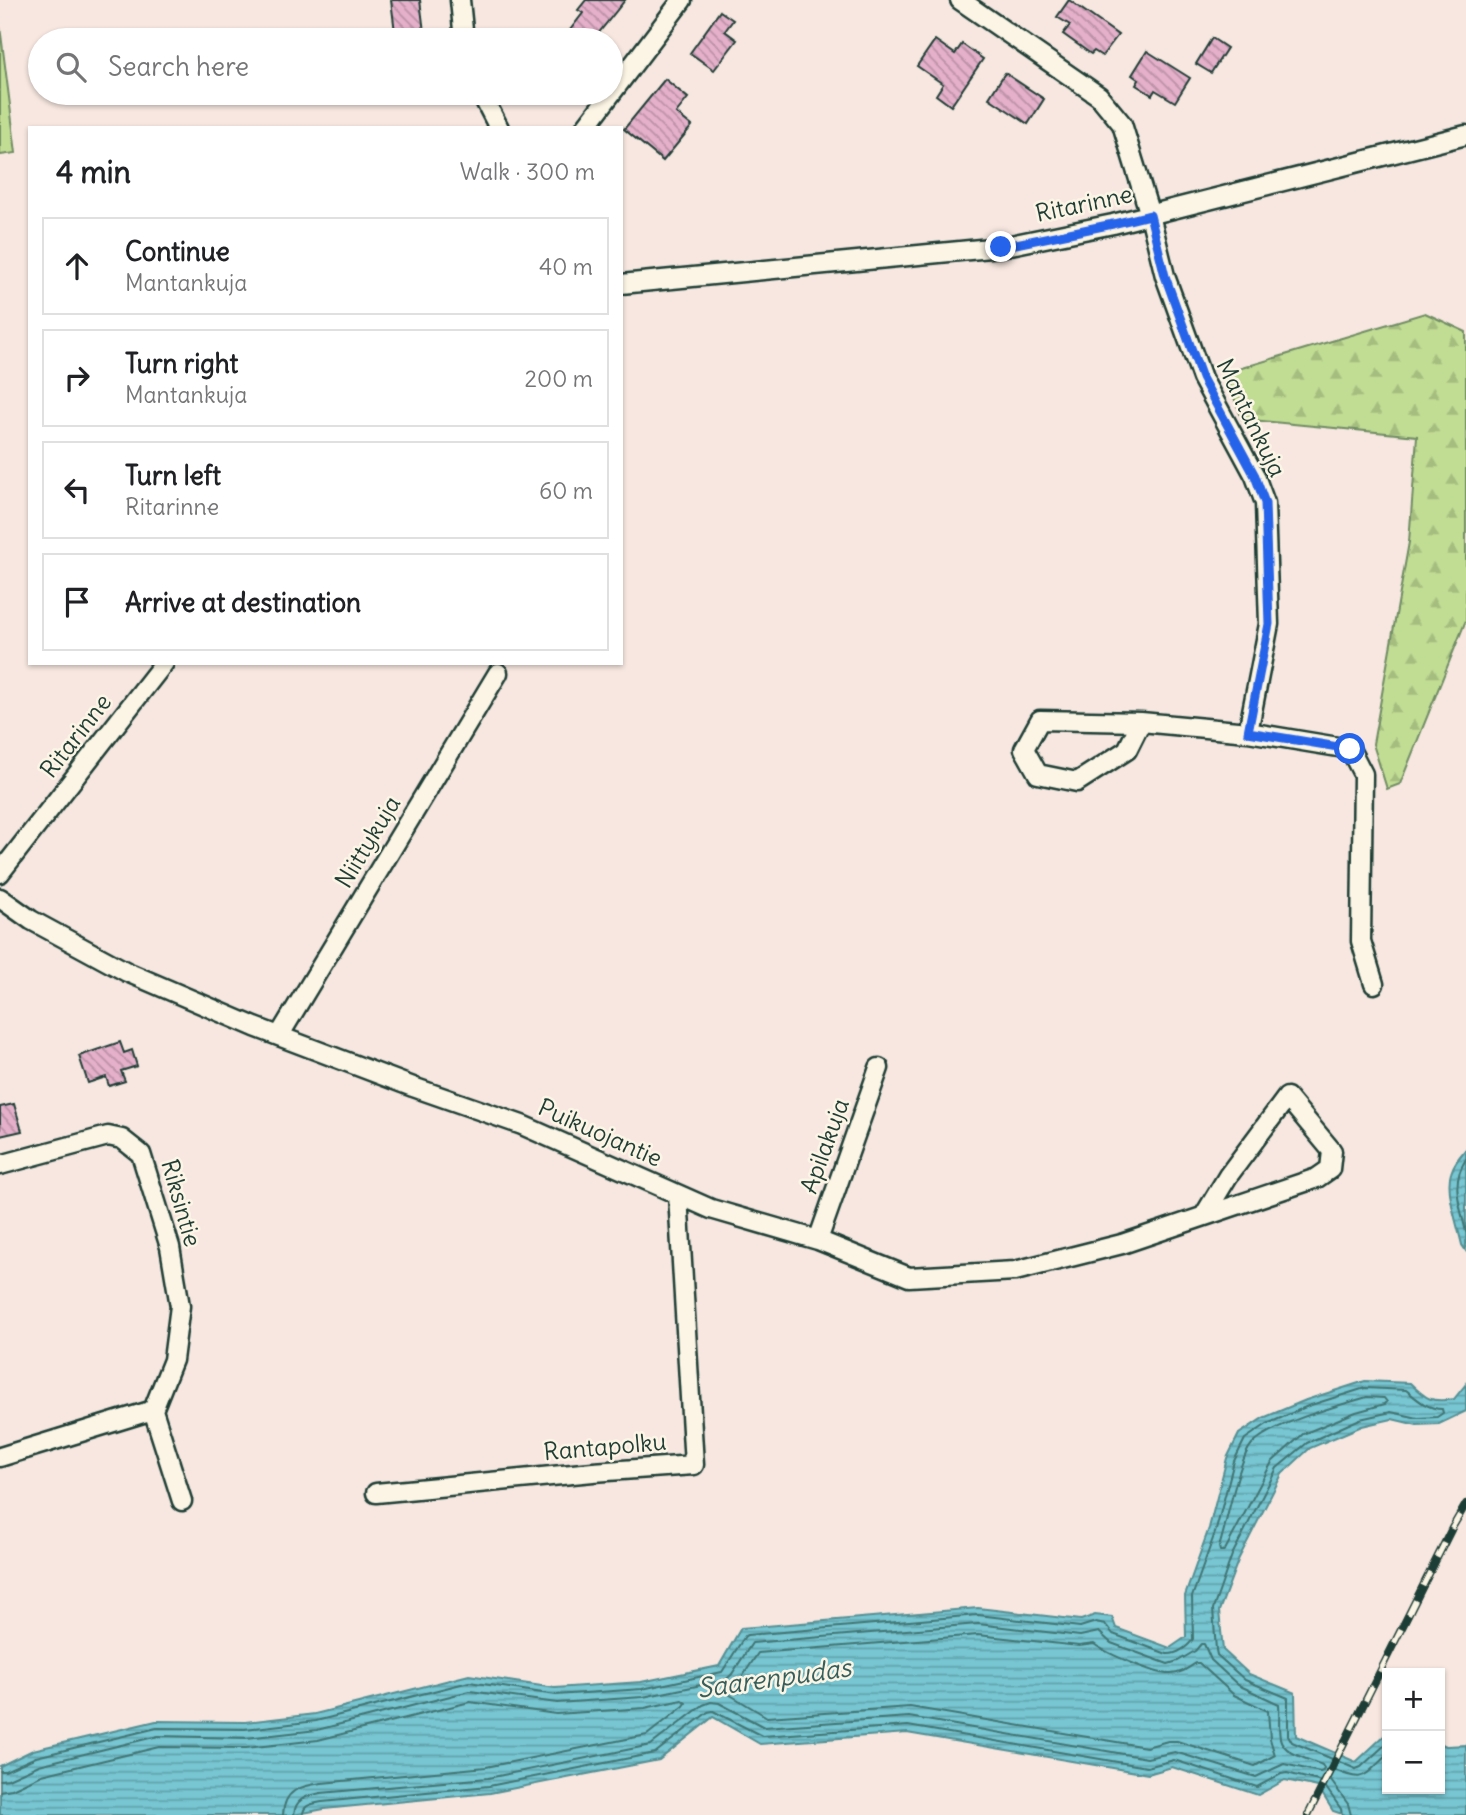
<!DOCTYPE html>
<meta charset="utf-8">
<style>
body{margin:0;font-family:Delius,sans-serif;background:#f2f2f2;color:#202124}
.controls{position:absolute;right:21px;bottom:21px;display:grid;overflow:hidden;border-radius:0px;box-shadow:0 2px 5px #0004}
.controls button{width:63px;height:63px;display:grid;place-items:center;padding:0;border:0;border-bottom:2px solid #e0e0e0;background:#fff;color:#202124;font:35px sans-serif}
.stop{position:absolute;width:21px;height:21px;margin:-16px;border:5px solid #2563eb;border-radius:50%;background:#fff}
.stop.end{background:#2563eb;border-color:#fff;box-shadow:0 2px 7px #0008}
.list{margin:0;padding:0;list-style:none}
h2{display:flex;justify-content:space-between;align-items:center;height:91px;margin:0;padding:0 28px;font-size:30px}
h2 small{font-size:23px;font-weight:400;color:#757577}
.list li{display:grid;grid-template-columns:46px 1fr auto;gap:21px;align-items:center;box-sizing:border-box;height:98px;margin:0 14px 14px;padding:0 14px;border:2px solid #e0e0e0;border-radius:0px}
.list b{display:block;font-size:26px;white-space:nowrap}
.list p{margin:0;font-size:23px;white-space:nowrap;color:#757577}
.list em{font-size:23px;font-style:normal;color:#757577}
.icon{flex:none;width:38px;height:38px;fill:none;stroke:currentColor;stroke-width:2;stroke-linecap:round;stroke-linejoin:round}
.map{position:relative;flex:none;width:1466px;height:1815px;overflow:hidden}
.search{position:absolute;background:#fff;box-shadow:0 2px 5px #0004;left:28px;top:28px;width:595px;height:77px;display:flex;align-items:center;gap:18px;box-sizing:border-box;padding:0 24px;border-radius:38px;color:#757577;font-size:26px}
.panel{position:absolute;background:#fff;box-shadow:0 2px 5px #0004;left:28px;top:126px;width:595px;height:539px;border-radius:0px}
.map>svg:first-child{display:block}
</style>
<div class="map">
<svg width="1466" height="1815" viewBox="0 0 1466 1815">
<defs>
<pattern id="forest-firs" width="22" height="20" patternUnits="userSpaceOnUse" patternTransform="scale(1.75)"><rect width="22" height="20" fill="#c1dc93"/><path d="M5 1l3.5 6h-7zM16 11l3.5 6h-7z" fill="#a5be7f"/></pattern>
<pattern id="water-rules" width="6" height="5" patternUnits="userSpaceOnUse" patternTransform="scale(1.75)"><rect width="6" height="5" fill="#77c6d2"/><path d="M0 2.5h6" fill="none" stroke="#61a2ab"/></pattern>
<pattern id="building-back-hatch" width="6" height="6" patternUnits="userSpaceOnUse" patternTransform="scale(1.75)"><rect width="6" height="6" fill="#e5b0ca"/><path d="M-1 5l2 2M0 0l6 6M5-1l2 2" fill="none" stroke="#b990a5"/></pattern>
</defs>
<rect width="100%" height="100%" fill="#f7e7e0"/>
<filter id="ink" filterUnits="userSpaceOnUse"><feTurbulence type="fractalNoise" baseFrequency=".0143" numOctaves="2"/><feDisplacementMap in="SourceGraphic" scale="14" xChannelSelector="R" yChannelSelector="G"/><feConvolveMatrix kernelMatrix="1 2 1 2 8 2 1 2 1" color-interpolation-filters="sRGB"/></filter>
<g filter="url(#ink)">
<path fill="url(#forest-firs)" stroke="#708c64" stroke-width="2" d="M1425,313L1466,332V620L1400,784L1387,789L1373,744L1409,542L1417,436L1242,419L1225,373Z"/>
<path fill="#c1dc93" stroke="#708c64" stroke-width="2" d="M0,26L16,153L0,155Z"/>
<path fill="url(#water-rules)" stroke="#548f93" stroke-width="2" d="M1466,1149V1251L1462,1245C1458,1226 1445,1191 1451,1173C1454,1163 1460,1156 1466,1149Z
M1365,1381L1410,1383C1426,1399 1431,1403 1454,1399L1466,1384V1411L1439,1424L1417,1425L1392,1419L1362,1426L1310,1448L1282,1474L1239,1558L1219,1611L1223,1650L1249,1674L1295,1693L1296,1736L1356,1762L1387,1733V1789H1440V1743L1446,1746L1466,1745V1815H1345L1333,1811L1318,1787L1285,1780L1258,1795L1172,1767L1148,1774L907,1733L760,1744L713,1717L659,1760L490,1793L324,1809L293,1815H0V1766L33,1750L156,1721L245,1722L315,1714L469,1675L555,1688L641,1682L719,1666L741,1628L978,1608L1081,1620L1095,1615L1112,1617L1116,1628L1170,1648L1186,1637L1185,1596L1209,1528L1227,1458L1239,1434L1263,1418L1306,1400Z"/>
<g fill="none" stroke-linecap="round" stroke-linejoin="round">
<path stroke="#427473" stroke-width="2" d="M1466,1159C1450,1184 1460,1205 1466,1232
M1367,1397L1384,1398L1387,1402L1385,1404L1356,1412L1303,1434L1272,1462L1225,1550L1223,1551H1220L1219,1547C1227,1524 1238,1459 1252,1444C1271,1424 1339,1405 1367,1397Z
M978,1635L1079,1646L1094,1644C1106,1653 1156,1675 1171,1674C1181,1674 1188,1668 1196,1663H1199L1234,1695L1268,1711L1270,1739L1275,1755L1255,1766L1177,1741H1168L1146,1747L910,1707L767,1717L727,1693L728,1690L739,1682L758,1653Z
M0,1771H5L36,1757L157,1728L245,1729L316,1721L469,1682L556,1695L642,1689L722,1672L745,1636L747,1635L978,1615L1080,1627L1096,1622L1105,1624L1113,1634L1167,1654C1176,1655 1188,1647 1193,1639L1192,1597L1216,1530L1234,1461L1245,1439L1267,1424L1308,1406L1365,1388L1406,1390C1417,1399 1427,1409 1442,1409L1443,1413L1437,1417L1418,1418L1391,1412L1360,1419L1307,1443L1277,1468L1232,1555L1213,1609L1216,1650L1217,1655L1245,1680L1288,1698V1735L1292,1742L1356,1769L1361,1767L1387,1743
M0,1780L8,1779L39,1765L158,1736L246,1738L317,1730L470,1691L557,1703L643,1697L726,1680L732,1674L752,1643L978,1624L1080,1636L1099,1632L1111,1643L1168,1664L1178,1661L1195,1651L1201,1644H1204L1211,1660L1238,1685L1279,1704C1280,1715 1278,1727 1280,1738C1283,1754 1309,1759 1322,1765L1324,1768L1323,1771L1320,1772L1284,1764L1256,1777L1175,1752L1147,1758L909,1717L764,1727L719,1703L711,1702L703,1705L651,1745L488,1778L321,1793C307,1796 295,1798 294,1815
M0,1791L12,1789L42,1775L159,1747L246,1748L318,1740L470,1702L556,1714L645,1708L682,1700L686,1703L684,1706L647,1735L486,1767L322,1783C300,1786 284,1790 283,1815
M303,1815C303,1804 313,1804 322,1802L489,1786L655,1753L708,1712L713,1711L762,1736L908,1726L1147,1767L1174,1760L1257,1787L1281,1774L1287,1773L1322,1782L1341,1809L1342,1815
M1351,1815L1348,1804L1326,1774V1770L1330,1768C1365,1783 1361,1779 1387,1755"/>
</g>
<path fill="url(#building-back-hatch)" stroke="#1f3d34" stroke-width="2" d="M391,0H420L425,40H396Z
M586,0H625L593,40H583L570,30L583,13L578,10Z
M1069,0L1118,35L1102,56L1094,51L1091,54L1063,34L1070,25L1057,17Z
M720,11L733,20L725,31L737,40L714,70L690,53Z
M1212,38L1227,48L1211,73L1196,64Z
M935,40L955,54L962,44L983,59L951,106L936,95L943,84L917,66Z
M1147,51L1190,78L1175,102L1155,90L1152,95L1136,85L1139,80L1132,75Z
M1005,73L1044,99L1028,124L989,98Z
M665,79L688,98L676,113L692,126L663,161L624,129Z
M120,1042L124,1053L132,1050L137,1066L121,1071L125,1081L109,1086L106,1077L88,1083L79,1056Z
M14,1104L22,1131L0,1136V1107Z"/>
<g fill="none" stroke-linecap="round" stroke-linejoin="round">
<g stroke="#1f3d34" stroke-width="23">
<path id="street" d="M460,0L464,40
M960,0L1099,96L1122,124L1150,215L1165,276L1202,378L1255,476L1265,503L1269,624L1248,732
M481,93L499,128
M585,128L682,0
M621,284L1001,247L1113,224L1466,135
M1141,722L1127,750L1077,782L1038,774L1024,749L1040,720L1141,722L1248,732L1350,749L1363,774L1361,941L1374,984
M0,873L164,663
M0,898L31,920L127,972L255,1027L413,1087L522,1125L711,1209L818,1240L909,1277L1015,1271L1122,1244L1317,1178L1330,1169L1332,1151L1287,1097L1228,1176L1205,1214
M279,1036L498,673
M0,1165L108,1136L122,1139L141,1154L170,1247L180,1306L173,1360L153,1410L0,1457
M818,1240L879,1068
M153,1410L182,1501
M376,1493L593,1472L694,1465L678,1195"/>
</g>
<use href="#street" stroke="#fcf5e5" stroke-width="18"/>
<g stroke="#1f3d34" stroke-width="8">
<path id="rail" d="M1308,1815L1452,1528L1466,1504"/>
</g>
<use href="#rail" stroke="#fcf5e5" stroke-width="5" stroke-dasharray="16" stroke-linecap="butt"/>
</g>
</g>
<g fill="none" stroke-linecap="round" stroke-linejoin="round" filter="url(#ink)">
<path stroke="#2563eb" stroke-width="9" d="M1001,247L1113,224L1150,215L1165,276L1202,378L1255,476L1265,503L1269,624L1248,732L1350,749"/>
</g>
<g text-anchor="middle" stroke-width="5" stroke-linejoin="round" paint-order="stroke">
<g font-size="24" fill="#1f3d34" stroke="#fcf5e5">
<text transform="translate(1084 204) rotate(-12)" y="8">Ritarinne</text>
<text transform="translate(1251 418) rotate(64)" y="8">Mantankuja</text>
<text transform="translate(76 736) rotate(-52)" y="8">Ritarinne</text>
<text transform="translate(368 842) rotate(-59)" y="8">Niittykuja</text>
<text transform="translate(600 1133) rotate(24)" y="8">Puikuojantie</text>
<text transform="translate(825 1146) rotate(-70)" y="8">Apilakuja</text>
<text transform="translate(181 1203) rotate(74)" y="8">Riksintie</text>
<text transform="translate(605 1447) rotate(-5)" y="8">Rantapolku</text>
</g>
<g font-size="26" font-style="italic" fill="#355f5c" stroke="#fcf5e5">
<text transform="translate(774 1678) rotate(-8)" y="9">Saarenpudas</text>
</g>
</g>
</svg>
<div class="controls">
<button>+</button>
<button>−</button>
</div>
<div class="stop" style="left:1350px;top:749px"></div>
<div class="stop end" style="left:1001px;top:247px"></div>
<div class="search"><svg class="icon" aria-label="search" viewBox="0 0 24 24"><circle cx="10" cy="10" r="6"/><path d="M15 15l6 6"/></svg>Search here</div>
<section class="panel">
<h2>4 min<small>Walk · 300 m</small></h2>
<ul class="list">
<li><svg class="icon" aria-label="ahead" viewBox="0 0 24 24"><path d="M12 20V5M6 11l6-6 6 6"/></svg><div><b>Continue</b><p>Mantankuja</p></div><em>40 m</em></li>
<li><svg class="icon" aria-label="right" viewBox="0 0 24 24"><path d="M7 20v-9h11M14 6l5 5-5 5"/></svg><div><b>Turn right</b><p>Mantankuja</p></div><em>200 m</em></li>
<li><svg class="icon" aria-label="left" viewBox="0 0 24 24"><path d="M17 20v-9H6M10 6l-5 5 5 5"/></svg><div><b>Turn left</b><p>Ritarinne</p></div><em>60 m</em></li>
<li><svg class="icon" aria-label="arrive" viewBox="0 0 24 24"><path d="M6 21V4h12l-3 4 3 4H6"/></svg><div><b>Arrive at destination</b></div></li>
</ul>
</section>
</div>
